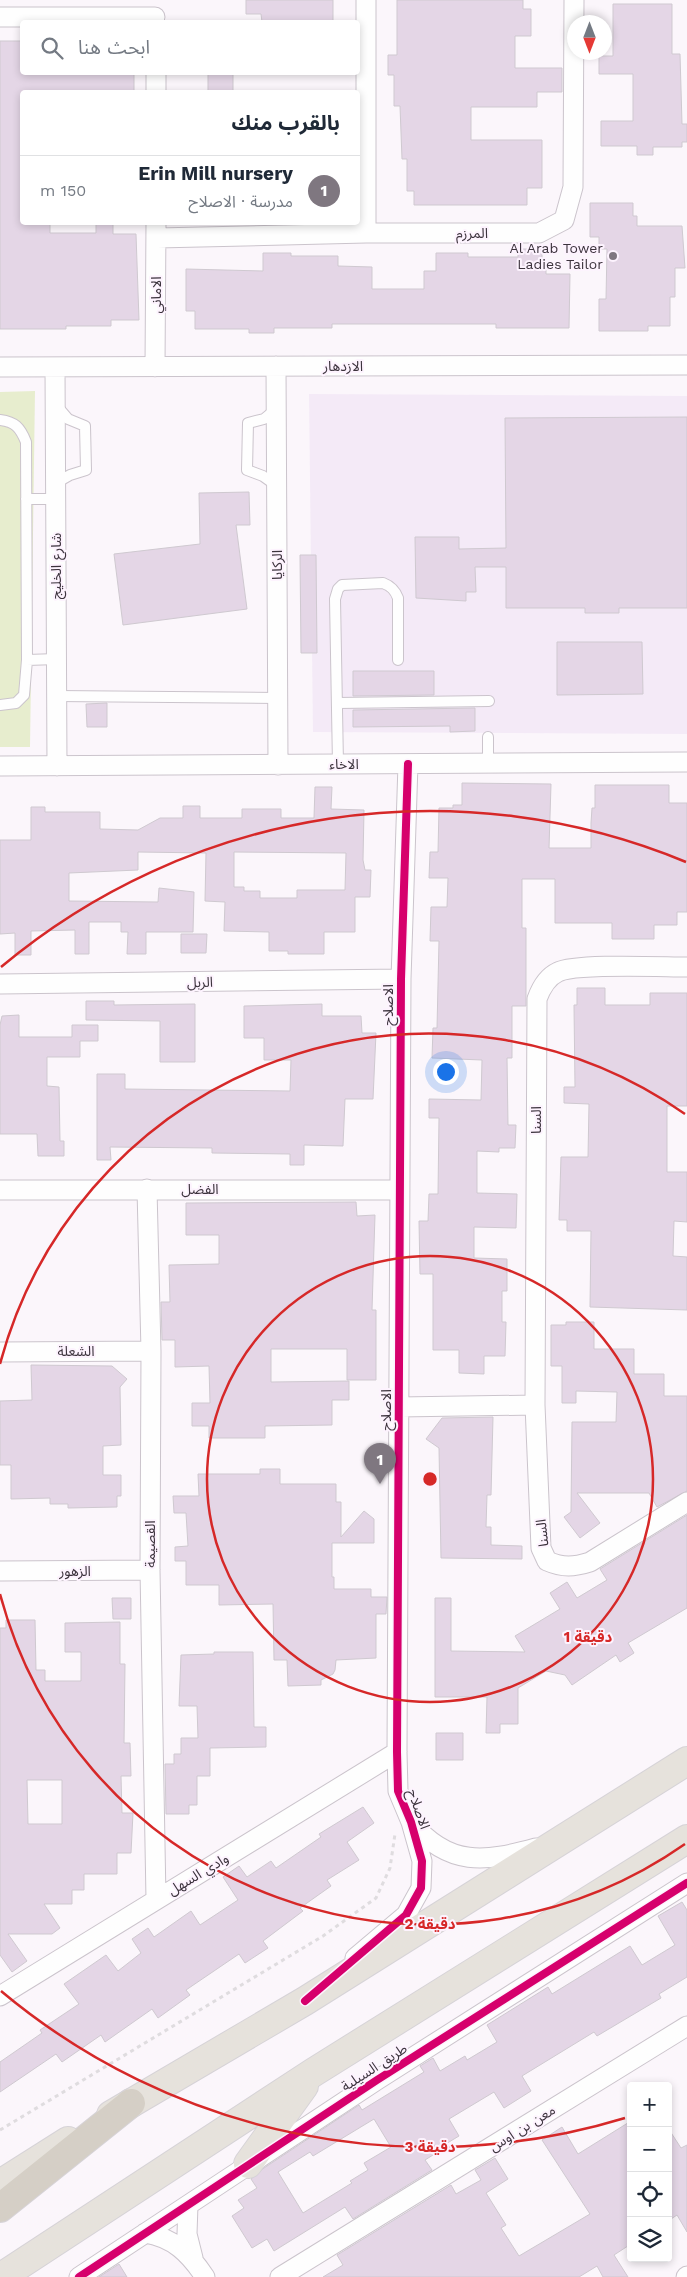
<!DOCTYPE html>
<html lang="ar">
<meta charset="utf-8">
<style>
body{margin:0;font-family:"Work Sans","Noto Sans Arabic",sans-serif;background:#f2f2f3;color:#1f2937;direction:rtl}
.controls{position:absolute;right:15px;bottom:15px;display:grid;overflow:hidden;border-radius:5px;box-shadow:0 2px 8px #0003}
.controls button{width:45px;height:45px;display:grid;place-items:center;padding:0;border:0;border-bottom:1px solid #e0e1e3;background:#fff;color:#1f2937;font:25px sans-serif}
.compass{position:absolute;left:567px;top:15px;width:45px;height:45px;border-radius:50%;background:#fff;box-shadow:0 2px 8px #0003;rotate:180deg}
.you{position:absolute;left:445px;top:1071px;width:18px;height:18px;margin:-12px;border:4px solid #fff;border-radius:50%;background:#1a73e8;box-shadow:0 0 0 8px #1a73e833}
.badge{display:grid;place-items:center;width:32px;height:32px;border-radius:50%;background:#7f7780;color:#fff;font-size:16px;font-weight:700}
.pin{position:absolute;translate:-50% -41px;filter:drop-shadow(0 1px 2px #0008)}
.pin::after{content:'';position:absolute;top:26px;width:18px;height:15px;background:inherit;clip-path:polygon(0 0,100% 0,50% 100%)}
.list{margin:0;padding:0;list-style:none}
h2{display:flex;justify-content:space-between;align-items:center;height:65px;margin:0;padding:0 20px;font-size:21px}
h2 small{font-size:16px;font-weight:400;color:#747a83}
.list li{display:grid;grid-template-columns:32px 1fr auto;gap:15px;align-items:center;box-sizing:border-box;height:70px;padding:0 20px;border-top:1px solid #e0e1e3}
.list b{display:block;font-size:19px;white-space:nowrap}
.list p{margin:0;font-size:16px;white-space:nowrap;color:#747a83}
.list em{font-size:16px;font-style:normal;color:#747a83}
.icon{flex:none;width:28px;height:28px;fill:none;stroke:currentColor;stroke-width:2;stroke-linecap:round;stroke-linejoin:round}
.map{position:relative;flex:none;width:687px;height:2277px;overflow:hidden;direction:ltr}
.search{position:absolute;background:#fff;box-shadow:0 2px 8px #0003;left:20px;top:20px;width:340px;height:55px;display:flex;align-items:center;gap:12px;box-sizing:border-box;padding:0 18px;border-radius:5px;color:#747a83;font-size:19px}
.panel{position:absolute;background:#fff;box-shadow:0 2px 8px #0003;left:20px;top:90px;width:340px;height:135px;border-radius:5px;direction:rtl}
.map>svg:first-child{display:block}
</style>
<div class="map">
<svg width="687" height="2277" viewBox="0 0 687 2277">
<rect width="100%" height="100%" fill="#fbf6fb"/>
<path fill="#f4eaf7" d="M309,394L687,396V734L313,732Z"/>
<path fill="#e7edce" d="M35,391L30,747H0V392Z"/>
<path fill="#e4d6e6" stroke="#cfc9d0" fill-rule="evenodd" d="M246,0H333V22H262L261,14H246Z
M397,0H523V9H531V36H515V68H562V92H537V107H471V140H542V188H527V205H414V191H407V159H402L400,106H394V75H388V55H397Z
M613,4H672V54H680L682,124H687V142H682V147H653V155H637V146H601V121H633V74H599V56H613Z
M0,41H22V72H134V92H22V222H50V233H96V222H113V234H136L139,320H111V326H66V329H0Z
M208,72H233V92H208Z
M590,203H633V216H637V226H682L685,268H675V297H670V326H648V331H599V299H606L607,249H599V237H590Z
M518,249H542V270H546V274H570L569,328H496V324H332V328H274V333H249V329H195V311H186V269L263,271V253H291V256H338V266L372,267V289H424V271H436V253H468V257H518Z
M687,417V608H619V613H585V608H506V567H475L476,592H466V601L416,598L415,537H459V549L506,548L505,418Z
M249,492L250,525H236L247,609L123,625L114,554L200,544L199,493Z
M300,555H316L317,653H301Z
M557,642H642L643,694L557,695Z
M353,671H434V695L353,696Z
M107,703V727H87L86,704Z
M475,708V731L450,732V726L353,727V710Z
M462,783L551,784L549,848H591V823L592,808H595V785H669V803H687V912H677V925H654V939H612V923H555V879H522V928H526V1006H512V1058H507L508,1125H516L515,1148H499V1152L477,1151V1193L517,1194L516,1228L474,1227V1258L507,1259V1291H502V1322H506L505,1356H484V1374L459,1373V1350H433V1274H420L419,1221H428L429,1194H438L439,1118H429V1099L481,1100L482,1060L432,1058L433,1028H437L439,941H430L431,907H447L448,878H429L430,852H438L439,808H453V805H462Z
M315,787H332L331,809L364,810L363,860L365,870H371L370,897H355V932H324V954H288V951H269V932L224,931L225,902L205,901L206,853L138,852V870L69,873V901L158,902L159,888L194,892L193,932H146V954H127L128,932H121V922H89V954H75V930L31,931V955H15V933L0,934V840H31V807H45V812H100V829L138,830L160,818H183V806H200V818H242V809H281V818H314ZM234,852L346,853L345,890H297V898H260V891H244V887H234Z
M181,934H207L206,953H181Z
M577,988H605V1005H650V993H687V1106H667V1172H687V1222L674,1221L673,1256L687,1257V1310L590,1307L591,1231H567V1220H559L561,1157H588L589,1104L564,1103V1087H575L574,1005H577Z
M86,1001H114V1005L195,1004V1062H160V1021L86,1020Z
M322,1004V1016H361L362,1033H376L373,1099H345L343,1146L304,1145V1165H290V1154L212,1153V1148L110,1147L111,1160H97V1074H125V1089L290,1091L291,1060H264V1038H244V1006Z
M19,1015V1037H72V1025H98V1041H80V1057H47V1086L59,1087L60,1141H64V1156H38L37,1134H0V1025L2,1016Z
M356,1202L357,1216L375,1215L372,1310H376V1380H347V1349H271V1382L349,1381V1400H332V1425L265,1426V1438H209V1426H192V1403H210L209,1366L175,1367V1340H162L161,1302H170L169,1265L219,1264V1235H186V1203Z
M566,1322H594V1349H634V1374H664V1396H687V1491L657,1507L649,1493H577L600,1523L580,1538L564,1517L571,1512L572,1422H616L617,1392L576,1391V1403H562V1366H551V1325H566Z
M31,1365L112,1366L127,1379L120,1387L121,1445L103,1446V1475H121V1496H117V1507L68,1508V1504H50V1498L11,1499V1465H0V1401L32,1400Z
M493,1417L491,1495H487L486,1527H491V1545L522,1546V1559L441,1558L439,1448L426,1439L442,1418Z
M260,1469H280V1484H336V1502H341V1537L364,1511L374,1519V1543H332V1577H334V1589H371V1597H387L386,1614H376V1658L336,1660L335,1670L333,1674L321,1680V1685L288,1686L287,1660H274L273,1604L219,1605V1585H186V1561H175V1547L188,1546L186,1513H174L173,1496H199L198,1474H260Z
M687,1515V1608L628,1643L634,1653L620,1662L616,1655L572,1685L565,1675L546,1671L518,1688V1724H500V1733H486L487,1697H435V1598H451V1651L525,1652L515,1636L560,1609L550,1593L567,1582L577,1598L607,1580L600,1569Z
M112,1598H131V1619H113Z
M6,1620H35L36,1670H45V1681H81V1652H65V1623L120,1622V1664H125L124,1743H130L131,1776H121L122,1813H133L131,1853H117V1874H84V1890H72V1904H44L60,1928L52,1934H8L27,1961L12,1972L0,1955V1628H6ZM27,1780H62V1824H28Z
M214,1652H253L254,1727H266V1747L210,1748V1776H197V1805H189V1814H166L165,1764H174V1754H181V1738H198L197,1706H179L181,1655L214,1654Z
M436,1733H463V1760H436Z
M363,1807L374,1823L347,1842L359,1860L327,1880L331,1886L300,1908L303,1911L263,1941L268,1948L245,1963L239,1954L186,1990L190,1995L158,2018L152,2009L105,2042L101,2035L62,2062L56,2054L0,2092V2062L42,2033L40,2030L79,2004L64,1984L106,1955L118,1971L141,1953L132,1939L148,1928L154,1937L191,1911L200,1925L238,1900L223,1877L239,1866L247,1877L271,1861L276,1868L321,1837L319,1834Z
M682,1902L687,1910V1977L659,1994L661,1998L597,2036L594,2032L522,2076L531,2091L504,2108L494,2092L449,2119L459,2136L439,2148L441,2150L425,2160L432,2170L353,2219L345,2207L274,2251L267,2239L252,2248L232,2216L244,2208L238,2200L257,2188L251,2179L264,2168L359,2105L362,2110L424,2072L420,2066L433,2058L440,2071L465,2056L467,2060L497,2042L487,2025L548,1987L552,1994L630,1946L642,1965L675,1945L658,1916ZM374,2119L391,2147L364,2163L368,2170L350,2181L352,2183L303,2213L278,2172L310,2152L313,2156Z
M631,2121V2244L614,2255L628,2277H603L597,2266L579,2277H323L343,2265L337,2255L451,2185L456,2194L481,2180L475,2170L495,2158L508,2179L486,2193L506,2225L501,2228L519,2256L590,2214L542,2140L562,2127L578,2154Z
M668,2128L681,2148L687,2145V2232L677,2215L668,2221Z
M119,2264L127,2277H99Z"/>
<g fill="none" stroke-linecap="round" stroke-linejoin="round">
<g stroke="#cbc4cc" stroke-width="12">
<path id="lane" d="M56,405L68,419L85,426L86,470L70,475L56,483
M276,409L264,419L248,423L247,470L263,476L277,486
M0,420C15,422 20,427 26,442L27,660L24,695L16,703L0,705
M26,499H56
M27,660L57,659
M57,696L278,698
M338,703L489,701
M488,763V737
M338,764L335,599L338,589L342,585L383,583C391,586 395,590 398,598V660"/>
</g>
<g stroke="#cbc4cc" stroke-width="21">
<path id="street" d="M0,17H155
M156,72V92
M366,233V0
M157,238L366,233H539L564,220L573,187L574,0
M276,366L278,765
M0,367L687,365
M55,367L57,766
M155,367L156,222
M0,766L687,762
M687,967C662,967 576,963 558,972C547,977 541,988 537,999L535,1405L541,1548L547,1561C563,1568 574,1567 590,1562L687,1502
M0,984L401,979
M147,1189L151,1351L150,1570L156,1899
M0,1190H400
M0,1352L151,1351
M399,1407L535,1405
M0,1571L150,1570
M412,1823C449,1867 485,1862 536,1848
M355,1958L406,1915L421,1888L422,1861L411,1822L398,1791L397,1752L401,979L408,764
M0,1996L397,1752
M188,2205L187,2234L193,2258
M145,2233C174,2238 189,2253 205,2277
M79,2277L377,2080L687,1883
M280,2277L687,2026
M686,2277L687,2276"/>
</g>
<g stroke="#d6d3d7" stroke-width="30">
<path id="primary" d="M111,2115L305,2001L687,1761
M248,2164L304,2086
M0,2184L68,2141
M1,2277L314,2072L687,1839"/>
</g>
<g stroke="#d6d3d7" stroke-width="30">
<path id="highway" d="M0,2208L131,2103"/>
</g>
<path stroke="#dfdcdf" stroke-width="3" stroke-dasharray="4 4" stroke-linecap="butt" d="M0,2130L323,1936L376,1898L390,1868L395,1834"/>
<use href="#lane" stroke="#fefefe" stroke-width="10"/>
<use href="#street" stroke="#fefefe" stroke-width="19"/>
<use href="#primary" stroke="#e6e2dc" stroke-width="28"/>
<use href="#highway" stroke="#d5cfc6" stroke-width="28"/>
<g stroke="#fdf3fe" stroke-width="11">
<path id="cycleway" d="M305,2001L406,1915L421,1888L422,1861L411,1822L398,1791L397,1752L401,979L408,764
M79,2277L377,2080L687,1883"/>
</g>
<use href="#cycleway" stroke="#d6006c" stroke-width="8"/>
</g>
<g fill="none" stroke="#d62828" stroke-width="2.5">
<circle cx="430" cy="1479" r="223"/>
<path d="M685 1844A445 445 0 0 1 0 1594M0 1364A445 445 0 0 1 685 1114"/>
<path d="M625 2118A668 668 0 0 1 1 1991M1 967A668 668 0 0 1 686 862"/>
</g>
<circle fill="#7f7780" stroke="#fdf3fe" stroke-width="2" cx="613" cy="256" r="5"/>
<g text-anchor="middle" stroke-width="4" stroke-linejoin="round" paint-order="stroke">
<g font-size="14" fill="#3c333d" stroke="#fdf3fe">
<text x="472" y="238">المرزم</text>
<text transform="translate(156 295) rotate(-90)" y="5">الاماني</text>
<text x="343" y="371">الازدهار</text>
<text transform="translate(277 565) rotate(-90)" y="5">الركايا</text>
<text transform="translate(56 566) rotate(-90)" y="5">شارع الخليج</text>
<text x="344" y="769">الاخاء</text>
<text transform="translate(200 982) rotate(-1)" y="5">الربل</text>
<text transform="translate(388 1005) rotate(-90)" y="5">الاصلاح</text>
<text transform="translate(536 1120) rotate(-90)" y="5">السنا</text>
<text x="200" y="1194">الفضل</text>
<text x="76" y="1356">الشعلة</text>
<text transform="translate(386 1410) rotate(-90)" y="5">الاصلاح</text>
<text transform="translate(542 1533) rotate(-96)" y="5">السنا</text>
<text transform="translate(150 1544) rotate(-90)" y="5">القصيمة</text>
<text x="75" y="1576">الزهور</text>
<text transform="translate(419 1809) rotate(71)" y="5">الاصلاح</text>
<text transform="translate(198 1874) rotate(-31)" y="5">وادي السهل</text>
<text transform="translate(374 2067) rotate(-33)" y="5">طريق السيلية</text>
<text transform="translate(522 2128) rotate(-32)" y="5">معن بن اوس</text>
</g>
<g font-size="14" fill="#3c333d" stroke="#fdf3fe" text-anchor="end">
<text x="603" y="253">Al Arab Tower<tspan x="603" dy="16">Ladies Tailor</tspan></text>
</g>
</g>
<circle cx="430" cy="1479" r="8" fill="#d62828" stroke="#fdf3fe" stroke-width="2.5"/>
<g font-size="15" text-anchor="middle" font-weight="bold" fill="#d62828" stroke="#fdf3fe" stroke-width="4" stroke-linejoin="round" paint-order="stroke">
<text x="588" y="1642">1 دقيقة</text>
<text x="430" y="1929">2 دقيقة</text>
<text x="430" y="2152">3 دقيقة</text>
</g>
</svg>
<div class="controls">
<button>+</button>
<button>−</button>
<button><svg class="icon" aria-label="locate" viewBox="0 0 24 24"><circle cx="12" cy="12" r="6"/><path d="M12 2v4M12 18v4M2 12h4M18 12h4"/></svg></button>
<button><svg class="icon" aria-label="layers" viewBox="0 0 24 24"><path d="M12 4l9 5-9 5-9-5zM3 14l9 5 9-5"/></svg></button>
</div>
<svg class="compass" viewBox="-18 -18 36 36"><path d="M0-13l5 13h-10z" fill="#e53935"/><path d="M0 13l5-13h-10z" fill="#747a83"/></svg>
<div class="you"></div>
<div class="pin badge" style="left:380px;top:1484px">1</div>
<div class="search"><svg class="icon" aria-label="search" viewBox="0 0 24 24"><circle cx="10" cy="10" r="6"/><path d="M15 15l6 6"/></svg>ابحث هنا</div>
<section class="panel">
<h2>بالقرب منك<small></small></h2>
<ul class="list">
<li><span class="badge">1</span><div><b>Erin Mill nursery</b><p>مدرسة · الاصلاح</p></div><em>150 m</em></li>
</ul>
</section>
</div>
